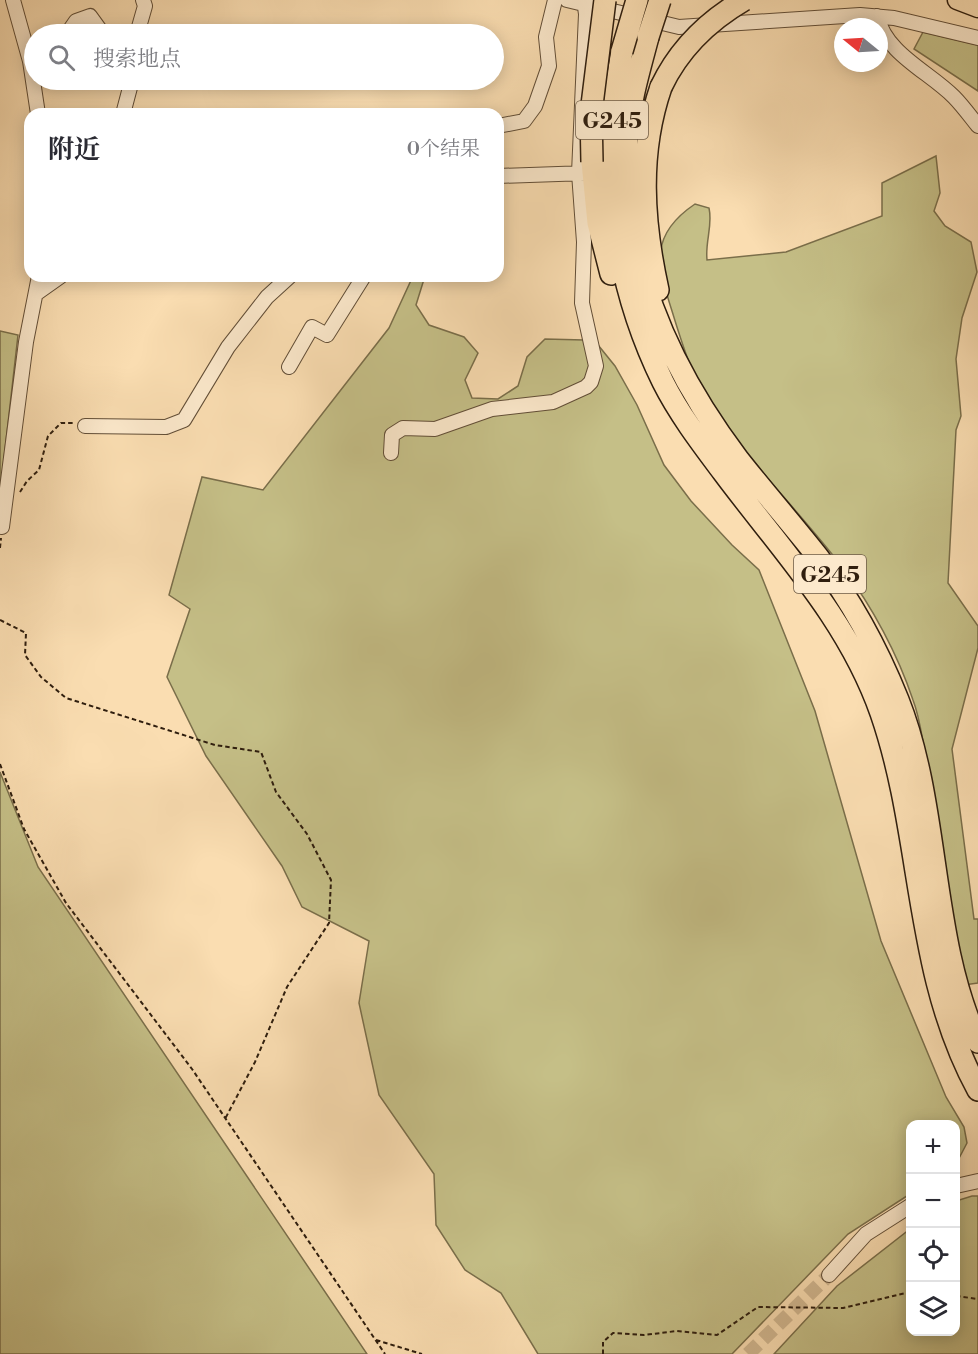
<!DOCTYPE html>
<html lang="zh">
<meta charset="utf-8">
<style>
body{margin:0;font-family:"Libre Bodoni","Noto Serif SC",serif;background:#f7f7f7;color:#2b2b33}
.controls{position:absolute;right:18px;bottom:18px;display:grid;overflow:hidden;border-radius:12px;box-shadow:0 3px 15px #0003}
.controls button{width:54px;height:54px;display:grid;place-items:center;padding:0;border:0;border-bottom:2px solid #e1e1e2;background:#fff;color:#2b2b33;font:30px sans-serif}
.compass{position:absolute;left:834px;top:18px;width:54px;height:54px;border-radius:50%;background:#fff;box-shadow:0 3px 15px #0003;rotate:288deg}
.list{margin:0;padding:0;list-style:none}
h2{display:flex;justify-content:space-between;align-items:center;height:78px;margin:0;padding:0 24px;font-size:26px}
h2 small{font-size:20px;font-weight:400;color:#7c7c81}
.icon{flex:none;width:33px;height:33px;fill:none;stroke:currentColor;stroke-width:2;stroke-linecap:round;stroke-linejoin:round}
.map{position:relative;flex:none;width:978px;height:1354px;overflow:hidden}
.search{position:absolute;background:#fff;box-shadow:0 3px 15px #0003;left:24px;top:24px;width:480px;height:66px;display:flex;align-items:center;gap:15px;box-sizing:border-box;padding:0 21px;border-radius:33px;color:#7c7c81;font-size:22px}
.panel{position:absolute;background:#fff;box-shadow:0 3px 15px #0003;left:24px;top:108px;width:480px;height:174px;border-radius:18px}
.map>svg:first-child{display:block}
</style>
<div class="map">
<svg width="978" height="1354" viewBox="0 0 978 1354">
<rect width="100%" height="100%" fill="#faddb1"/>
<filter id="stains"><feTurbulence type="fractalNoise" baseFrequency=".00333" numOctaves="4"/><feColorMatrix values="0 0 0 0 .2 0 0 0 0 .09 0 0 0 0 .02 0 0 0 .5 -.17"/></filter>
<radialGradient id="worn" r=".72"><stop offset=".6" stop-color="#630" stop-opacity="0"/><stop offset="1" stop-color="#630" stop-opacity=".3"/></radialGradient>
<path fill="#c5bf87" stroke="#7a6e4a" stroke-width="1.5" d="M923,32L978,45V91L914,49Z
M936,156L940,193L934,211L945,226L971,242L977,272L962,318L956,359L961,416L956,430L948,583L978,626V648L952,749L974,919H978V983L964,985C950,910 943,833 926,757C922,739 920,718 913,700C898,655 872,606 843,568C803,516 755,468 716,414C694,383 683,347 672,311C657,264 649,235 695,204L709,208C713,226 705,241 707,260L786,252L882,216V183Z
M413,276H425L416,305L429,325L464,337L478,353L465,380L472,398L498,399L518,386L527,357L545,339L584,340L598,345L615,366L637,405L664,465L691,501L732,545L759,570L815,711L881,941L946,1097L964,1127L967,1143L956,1164V1124H910V1194L848,1234L732,1354H538L501,1293L465,1270L436,1225L434,1174L379,1095L359,1003L369,941L302,907L282,866L206,756L167,677L190,609L169,595L202,477L263,490L389,328Z
M0,331L18,335L0,494Z
M0,772L38,867L367,1354H0Z
M972,1196H978V1354H774L837,1286L910,1229V1332H956V1201Z"/>
<g fill="none" stroke-linecap="round" stroke-linejoin="round">
<path stroke="#d1b790" stroke-width="14" stroke-dasharray="14 7" stroke-linecap="butt" d="M748,1354L829,1275"/>
<g stroke="#624e37" stroke-width="16">
<path id="minor" d="M13,0L30,61L38,114
M567,0L679,27L860,15L894,18L978,38
M877,16C886,54 928,71 954,97C962,105 970,116 978,126
M67,34L76,21L90,16L103,34
M137,34L145,6L143,0
M123,114L132,80
M498,126L524,121L535,106L549,66L546,37L555,0
M498,176L587,173
M37,293L61,276
M289,367L312,327L327,335L364,276
M85,426L166,427L184,420L228,347L267,297L290,276
M391,453L392,435L403,428L435,429L492,409L553,402L586,387L591,382L596,366L582,303L584,242L579,173L586,14L584,0
M2,527L26,342L39,276
M956,1186L978,1181
M829,1275L866,1234L910,1206"/>
</g>
<g stroke="#2f1e0e" stroke-width="21">
<path id="major" d="M957,0L978,8"/>
</g>
<g stroke="#2f1e0e" stroke-width="24">
<path id="highway" d="M648,37C639,71 629,104 627,139C619,258 668,366 738,459C764,492 792,524 818,557C851,600 878,650 898,700C941,808 929,938 978,1042
M622,51C600,165 612,278 663,382C679,414 702,444 723,472C781,550 848,619 881,713C924,837 913,971 978,1090
M592,162L598,223L611,274
M658,290C643,222 638,154 661,87"/>
</g>
<path stroke="#2f1e0e" stroke-width="2" stroke-dasharray="4.5 3" stroke-linecap="butt" d="M20,492L27,481L39,470L48,436L61,423H74
M0,548L1,538
M0,620L26,633L25,655L41,677L66,698L215,745L261,752L276,792L307,834L331,880L329,923L287,987L255,1062L225,1119
M0,764L24,829L66,903L192,1069L385,1354
M956,1296L978,1299
M376,1340L422,1354
M603,1354V1342L613,1333L644,1335L677,1331L717,1335L758,1307L843,1308L910,1292"/>
<use href="#minor" stroke="#fce9cc" stroke-width="14"/>
<use href="#major" stroke="#faddb1" stroke-width="18"/>
<use href="#highway" stroke="#faddb1" stroke-width="21"/>
<g stroke="#2f1e0e" stroke-width="24" stroke-linecap="butt">
<path id="highway-bridge" d="M648,37L660,0
M622,51L637,0
M661,87C679,49 708,21 744,0
M592,162L591,113L605,0"/>
</g>
<use href="#highway-bridge" stroke="#faddb1" stroke-width="21"/>
</g>
<g text-anchor="middle" stroke-width="4.5" stroke-linejoin="round" paint-order="stroke">
<g fill="#fce9cc" stroke="#6c5b47" stroke-width="1.5">
<rect x="576" y="101" width="72" height="38" rx="4.5"/>
<rect x="794" y="555" width="72" height="38" rx="4.5"/>
</g>
<g font-size="22" font-weight="bold" fill="#2f1e0e">
<text x="612" y="128">G245</text>
<text x="830" y="582">G245</text>
</g>
</g>
<rect width="100%" height="100%" filter="url(#stains)"/>
<rect width="100%" height="100%" fill="url(#worn)"/>
</svg>
<div class="controls">
<button>+</button>
<button>−</button>
<button><svg class="icon" aria-label="locate" viewBox="0 0 24 24"><circle cx="12" cy="12" r="6"/><path d="M12 2v4M12 18v4M2 12h4M18 12h4"/></svg></button>
<button><svg class="icon" aria-label="layers" viewBox="0 0 24 24"><path d="M12 4l9 5-9 5-9-5zM3 14l9 5 9-5"/></svg></button>
</div>
<svg class="compass" viewBox="-18 -18 36 36"><path d="M0-13l5 13h-10z" fill="#e53935"/><path d="M0 13l5-13h-10z" fill="#7c7c81"/></svg>
<div class="search"><svg class="icon" aria-label="search" viewBox="0 0 24 24"><circle cx="10" cy="10" r="6"/><path d="M15 15l6 6"/></svg>搜索地点</div>
<section class="panel">
<h2>附近<small>0个结果</small></h2>
<ul class="list">
</ul>
</section>
</div>
